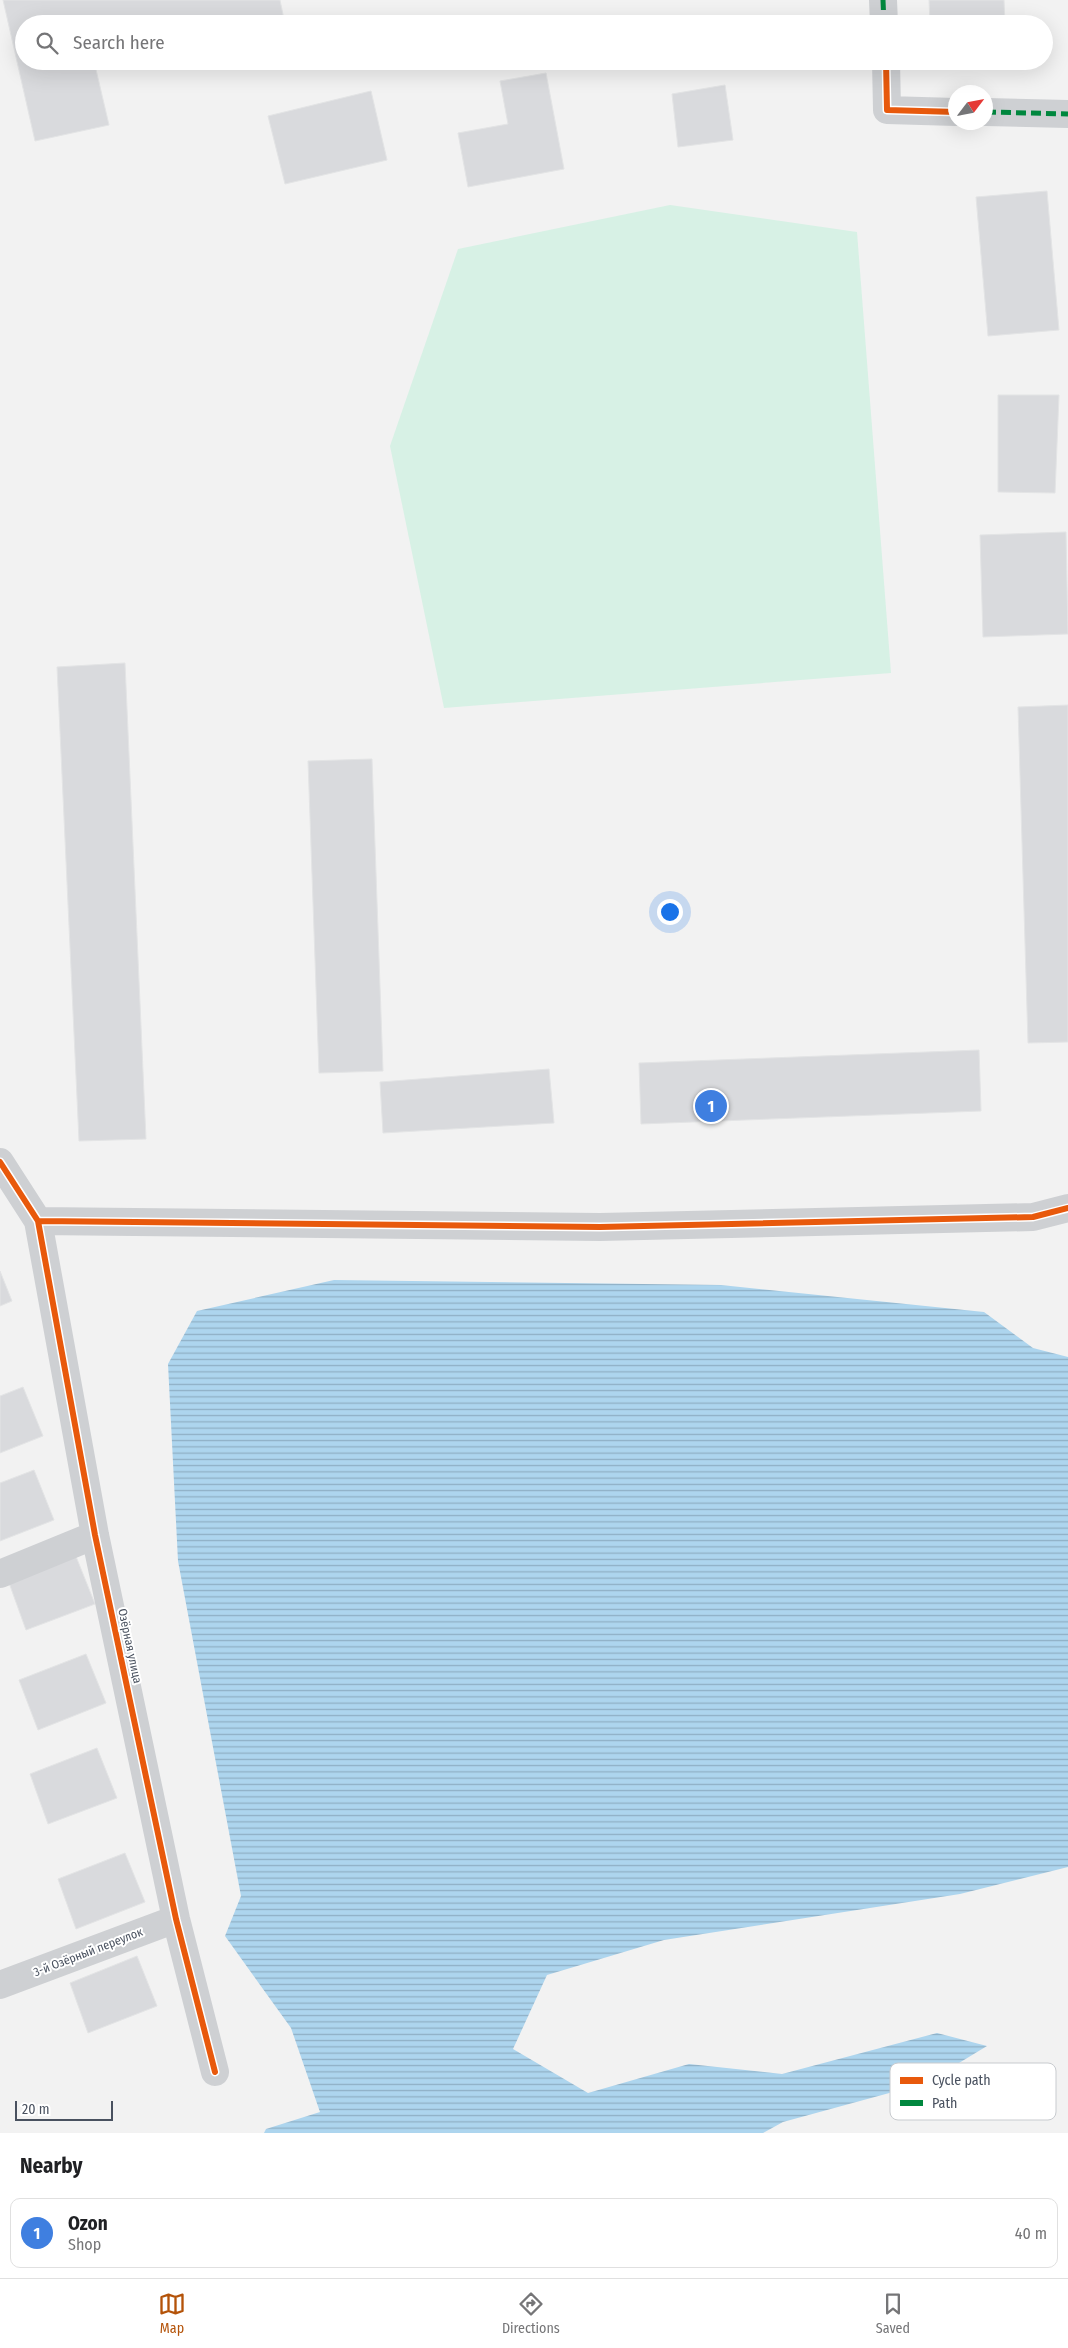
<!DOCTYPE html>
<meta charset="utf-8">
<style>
body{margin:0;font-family:"Fira Sans Condensed",sans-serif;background:#f6f6f6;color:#202124}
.compass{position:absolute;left:948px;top:85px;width:45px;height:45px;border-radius:50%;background:#fff;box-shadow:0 5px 20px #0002;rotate:58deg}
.scale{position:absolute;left:15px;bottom:12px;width:98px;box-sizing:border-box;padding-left:5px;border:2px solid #49515f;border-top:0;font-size:14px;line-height:18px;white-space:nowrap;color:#49515f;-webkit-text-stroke:4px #fff;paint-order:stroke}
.you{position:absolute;left:669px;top:911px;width:18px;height:18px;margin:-12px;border:4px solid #fff;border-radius:50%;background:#1a73e8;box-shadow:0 0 0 8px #1a73e833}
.badge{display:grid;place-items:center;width:32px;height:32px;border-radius:50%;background:#b45309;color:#fff;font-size:16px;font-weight:700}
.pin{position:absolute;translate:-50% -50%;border:2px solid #fff;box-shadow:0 1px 5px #0006}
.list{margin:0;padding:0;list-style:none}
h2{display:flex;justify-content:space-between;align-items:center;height:65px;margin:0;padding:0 20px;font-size:21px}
h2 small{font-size:16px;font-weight:400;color:#757577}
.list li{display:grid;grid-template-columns:32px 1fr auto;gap:15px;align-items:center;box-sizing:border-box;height:70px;margin:0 10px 10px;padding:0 10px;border:1px solid #e0e0e0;border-radius:10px}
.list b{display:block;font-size:19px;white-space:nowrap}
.list p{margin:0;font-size:16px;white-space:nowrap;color:#757577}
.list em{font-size:16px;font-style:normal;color:#757577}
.icon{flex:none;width:28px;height:28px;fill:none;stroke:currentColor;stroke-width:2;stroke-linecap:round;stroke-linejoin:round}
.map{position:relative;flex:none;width:1068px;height:2133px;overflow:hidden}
.search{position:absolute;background:#fff;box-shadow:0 5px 20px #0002;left:15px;right:15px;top:15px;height:55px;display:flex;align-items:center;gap:12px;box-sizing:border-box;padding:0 18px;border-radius:28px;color:#757577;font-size:19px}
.sheet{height:145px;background:#fff}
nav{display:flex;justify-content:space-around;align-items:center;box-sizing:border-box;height:70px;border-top:1px solid #e0e0e0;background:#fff;font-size:14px;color:#757577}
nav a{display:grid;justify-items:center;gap:2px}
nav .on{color:#b45309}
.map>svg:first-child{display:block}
</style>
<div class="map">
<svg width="1068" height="2133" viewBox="0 0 1068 2133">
<defs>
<pattern id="water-rules" width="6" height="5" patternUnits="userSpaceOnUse" patternTransform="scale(1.25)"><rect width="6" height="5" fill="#add5ee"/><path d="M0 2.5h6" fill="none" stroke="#8fafc4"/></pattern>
</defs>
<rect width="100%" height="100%" fill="#f2f2f2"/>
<path fill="#d7f1e5" d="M670,205L857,232L891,673L444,708L390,446L458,249Z"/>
<path fill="url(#water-rules)" d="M334,1280L721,1285L984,1312L1033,1348L1068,1357V1867L960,1894L664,1940L547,1975L513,2049L588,2093L689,2064L782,2074L937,2033L987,2046L926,2083L783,2122L763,2133H264L266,2129L320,2112L291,2028L225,1936L241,1896L178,1561L168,1364L197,1311Z"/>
<path fill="#d9dadd" stroke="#e3e4e5" d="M3,0H280L285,24H203L201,17L173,24H24V61H94L109,125L35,141Z
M929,0H1004L1005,24H930Z
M546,73L564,169L468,187L458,133L508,124L500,81Z
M725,85L733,140L678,147L672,94Z
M371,91L387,160L285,184L268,116Z
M1047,191L1059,330L988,336L976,197Z
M998,395H1059L1055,493L998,492Z
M1066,532L1068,634L983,637L980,535Z
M125,663L146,1139L79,1141L57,667Z
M1068,705V1042L1028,1043L1018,707Z
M372,759L383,1071L319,1073L308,761Z
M979,1050L981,1111L641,1124L639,1063Z
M549,1069L554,1123L383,1133L380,1082Z
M0,1271L12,1301L0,1306Z
M23,1387L43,1436L0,1453V1396Z
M34,1470L54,1520L0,1541V1483Z
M75,1554L95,1604L26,1630L8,1580Z
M86,1654L106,1703L38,1730L19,1680Z
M97,1748L117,1798L48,1824L30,1774Z
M125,1853L145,1902L76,1929L58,1879Z
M137,1956L157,2006L88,2033L70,1983Z"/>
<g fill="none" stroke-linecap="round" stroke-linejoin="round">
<path stroke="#ced0d3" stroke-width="28" d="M883,0L884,24
M886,61L887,110L956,112
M986,112L1068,114
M0,1162L38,1221L95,1535L176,1919L215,2072
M38,1221L600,1227L1033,1217L1068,1208
M0,1574L95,1535
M0,1985L176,1919"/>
<path stroke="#00873e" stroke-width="5" stroke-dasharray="10 5" stroke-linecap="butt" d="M883,0L884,24
M986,112L1068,114"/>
<g stroke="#fff" stroke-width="9">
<path id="cycleway" d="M886,61L887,110L956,112
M0,1162L38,1221L95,1535L176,1919L215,2072
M38,1221L600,1227L1033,1217L1068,1208"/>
</g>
<use href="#cycleway" stroke="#e8590c" stroke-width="6"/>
</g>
<g text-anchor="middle" stroke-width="4" stroke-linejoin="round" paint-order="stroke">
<g font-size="12" fill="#49515f" stroke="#fff">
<text transform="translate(130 1646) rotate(78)" y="4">Озёрная улица</text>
<text transform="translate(88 1952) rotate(-21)" y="4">3-й Озёрный переулок</text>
</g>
</g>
<rect x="890" y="2063" width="166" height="57" rx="8" fill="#fff" stroke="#c8cbcf" stroke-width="1"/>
<rect x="900" y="2077" width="23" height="7" fill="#e8590c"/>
<rect x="900" y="2100" width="23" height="6" fill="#00873e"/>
<g font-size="14" fill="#49515f">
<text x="932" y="2085">Cycle path</text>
<text x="932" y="2108">Path</text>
</g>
</svg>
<svg class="compass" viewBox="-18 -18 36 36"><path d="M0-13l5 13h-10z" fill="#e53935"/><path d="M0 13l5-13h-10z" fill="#757577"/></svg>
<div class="scale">20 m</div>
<div class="you"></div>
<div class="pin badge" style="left:711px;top:1106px;background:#3f7fe0">1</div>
<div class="search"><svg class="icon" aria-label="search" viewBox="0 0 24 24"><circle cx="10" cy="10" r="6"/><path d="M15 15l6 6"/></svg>Search here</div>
</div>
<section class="sheet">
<h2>Nearby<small></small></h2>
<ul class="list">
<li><span class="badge" style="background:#3f7fe0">1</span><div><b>Ozon</b><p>Shop</p></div><em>40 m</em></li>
</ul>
</section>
<nav>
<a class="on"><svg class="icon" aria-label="map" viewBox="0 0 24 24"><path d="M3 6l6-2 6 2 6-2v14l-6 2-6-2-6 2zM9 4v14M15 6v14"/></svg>Map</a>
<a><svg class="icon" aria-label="directions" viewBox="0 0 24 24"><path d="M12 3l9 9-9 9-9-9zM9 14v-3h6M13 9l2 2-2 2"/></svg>Directions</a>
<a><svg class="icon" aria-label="saved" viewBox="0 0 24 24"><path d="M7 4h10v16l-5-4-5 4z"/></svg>Saved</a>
</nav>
